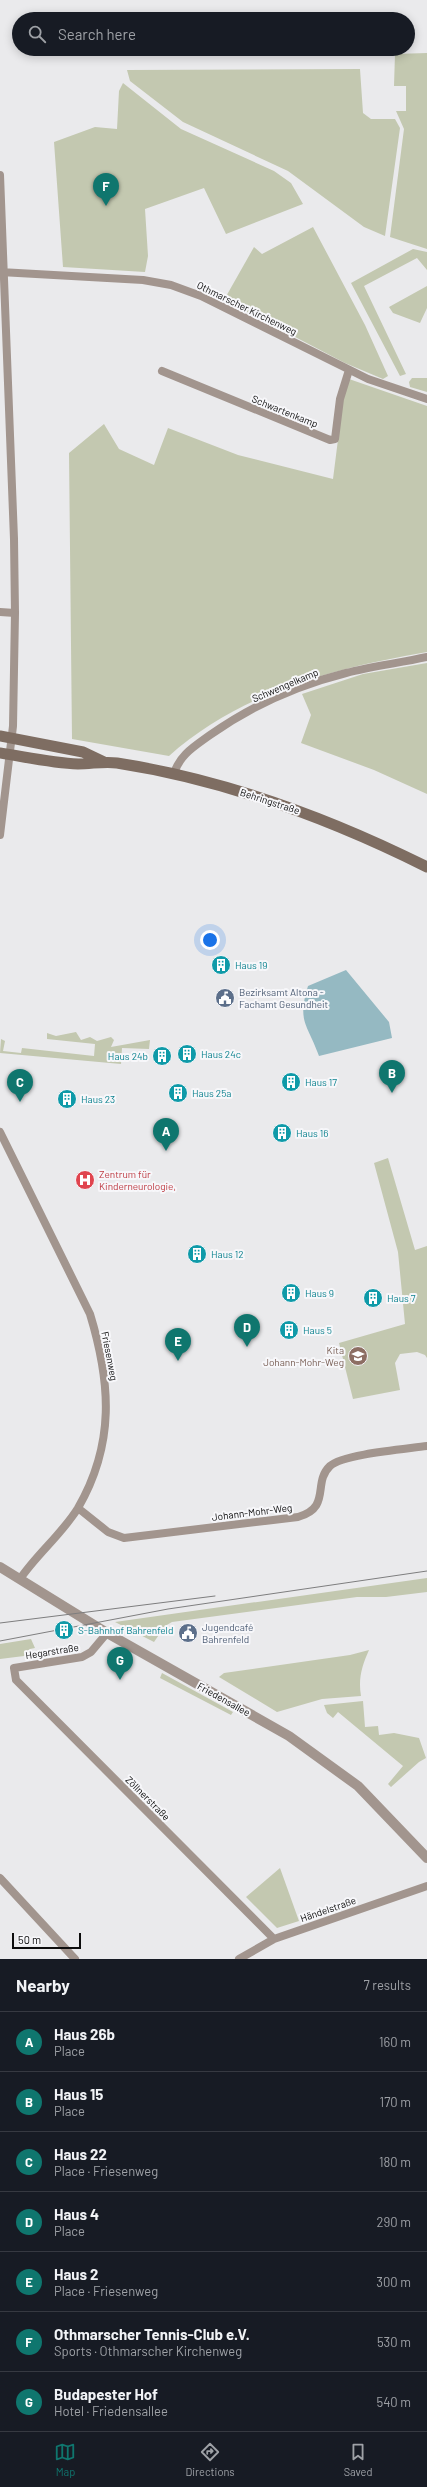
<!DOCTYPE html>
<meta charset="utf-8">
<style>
body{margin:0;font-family:Barlow,sans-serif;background:#242831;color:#f1f3f6}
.scale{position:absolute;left:12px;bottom:10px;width:69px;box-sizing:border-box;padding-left:4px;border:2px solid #0d0d0d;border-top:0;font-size:11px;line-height:14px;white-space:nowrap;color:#0d0d0d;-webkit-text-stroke:3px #f7f7fa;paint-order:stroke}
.you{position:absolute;left:210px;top:940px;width:14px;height:14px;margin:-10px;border:3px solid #fff;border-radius:50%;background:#1a73e8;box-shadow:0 0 0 6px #1a73e833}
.badge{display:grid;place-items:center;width:26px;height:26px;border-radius:50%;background:#0f766e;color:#fff;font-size:13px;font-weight:700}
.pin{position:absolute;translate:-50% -33px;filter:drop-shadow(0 1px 2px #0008)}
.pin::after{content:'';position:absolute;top:21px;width:14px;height:12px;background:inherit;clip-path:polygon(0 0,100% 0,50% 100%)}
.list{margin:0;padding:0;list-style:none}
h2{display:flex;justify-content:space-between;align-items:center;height:52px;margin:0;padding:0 16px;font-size:17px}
h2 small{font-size:13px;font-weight:400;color:#9ea1a6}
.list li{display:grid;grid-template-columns:26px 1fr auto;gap:12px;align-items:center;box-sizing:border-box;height:60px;padding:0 16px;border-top:1px solid #363941}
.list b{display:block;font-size:15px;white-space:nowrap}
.list p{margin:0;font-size:13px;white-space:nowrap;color:#9ea1a6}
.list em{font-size:13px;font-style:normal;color:#9ea1a6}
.icon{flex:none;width:22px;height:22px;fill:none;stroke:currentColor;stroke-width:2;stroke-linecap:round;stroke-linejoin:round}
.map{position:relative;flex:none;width:427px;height:1959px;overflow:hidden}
.search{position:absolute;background:#171b24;box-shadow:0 2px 10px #0003;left:12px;right:12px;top:12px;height:44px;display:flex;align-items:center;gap:10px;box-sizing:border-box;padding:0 14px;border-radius:22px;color:#9ea1a6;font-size:15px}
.sheet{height:472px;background:#171b24}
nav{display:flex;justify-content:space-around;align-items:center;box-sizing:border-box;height:56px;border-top:1px solid #363941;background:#171b24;font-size:11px;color:#9ea1a6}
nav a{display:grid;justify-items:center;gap:2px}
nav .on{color:#0f766e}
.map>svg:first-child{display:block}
</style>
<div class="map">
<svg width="427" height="1959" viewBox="0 0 427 1959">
<rect width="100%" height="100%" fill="#eaeaec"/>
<path fill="#c3c8b0" d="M427,53V249L390,237L404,129L396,111H406V86H394L395,54Z
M360,69L363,113L371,119H395L400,128L385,236L364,227L288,171L183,122L130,81L127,70Z
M123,83L181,129L274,171L291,183L303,204L226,234L204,188L145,209L148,256L145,272L63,267L54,142L95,127L117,129L119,91Z
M313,227L365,325L388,376L383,379L345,363L224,300L254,247L262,254Z
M413,249L427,252V270L417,258L364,286L406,374L400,376L351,283Z
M427,286V308L420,323L393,313L389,307Z
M412,378H427V392L410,387L409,382Z
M349,379L427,406V652C335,668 241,692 169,756L72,739L69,453L104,424L119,449L154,465L168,428L238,455L333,479L343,400Z
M427,663V794L374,770L301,743L311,715L302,694L363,674Z
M76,1032L81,1040L90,1037L97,1041L111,1037L114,1040L111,1047L150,1040L149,1049L122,1048L121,1064L0,1053L1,1039L5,1041L3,1051L21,1053L22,1048L94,1056L95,1044L47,1039V1033L56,1036Z
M388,1158L415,1250L427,1246V1358L425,1355L417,1352L400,1354L395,1363L400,1390L353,1399L339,1343L405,1324L398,1252L374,1163Z
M427,1578V1592L386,1597H357L172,1622L165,1626L154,1642L115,1622Z
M31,1639L35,1648L30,1649L24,1656L0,1659V1644Z
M369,1650C362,1666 358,1678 361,1696L322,1699L277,1712L219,1677L224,1673L350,1655Z
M162,1673L233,1712L231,1715L160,1678Z
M363,1701L365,1727L378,1726L379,1735L394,1733L419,1738L426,1758L419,1762L391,1787L388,1784L403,1766L338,1712L333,1718L327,1713L324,1705Z
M280,1868L299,1921L277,1928L246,1897Z"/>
<path fill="#95b9c2" d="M346,970L389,1022L392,1038L319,1056C307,1023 297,1022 308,986Z"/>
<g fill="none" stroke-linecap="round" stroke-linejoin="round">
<path stroke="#a2958e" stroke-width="8" d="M0,175L14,539L15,613L13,726L0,835
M0,272L143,280L171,285L201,296L368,379L427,399
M162,371L330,440L335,439L340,399L349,370
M0,612L15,613
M174,774C179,755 195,746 210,735C251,706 298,685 346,673C373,666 400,663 427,657
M0,1132L90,1314C111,1383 115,1444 78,1508C62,1534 37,1554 20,1579
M78,1508L108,1532L124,1538L298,1517C332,1507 312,1483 330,1466C343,1454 407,1449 427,1446
M107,1633L91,1652L82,1657L14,1668L16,1680L274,1939
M0,1878L75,1959
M239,1959L274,1939L427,1886"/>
<path stroke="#a2958e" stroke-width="10" d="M0,1567L107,1633L289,1736L358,1786L427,1858"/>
<path stroke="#7e6d62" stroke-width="11" d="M0,736L83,752L104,762
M0,753C26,757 52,763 78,764C92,764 104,761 117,763C227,780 329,818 427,867"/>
<path stroke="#7e7e7f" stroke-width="1" d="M0,1623L215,1596
M0,1641L168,1609L427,1571"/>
</g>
<defs>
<g id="building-disc" transform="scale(1)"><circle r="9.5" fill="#0f9aa8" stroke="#f7f7fa"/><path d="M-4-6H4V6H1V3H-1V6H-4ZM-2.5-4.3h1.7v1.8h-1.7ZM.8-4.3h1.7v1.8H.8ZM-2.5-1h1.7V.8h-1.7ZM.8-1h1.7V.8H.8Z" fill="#fff"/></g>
<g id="civic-disc" transform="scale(1)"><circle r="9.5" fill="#5c6f8a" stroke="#f7f7fa"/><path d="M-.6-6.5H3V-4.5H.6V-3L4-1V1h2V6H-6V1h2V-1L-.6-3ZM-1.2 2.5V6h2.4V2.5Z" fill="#fff"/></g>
<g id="hospital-disc" transform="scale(1)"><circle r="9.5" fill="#e0444e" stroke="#f7f7fa"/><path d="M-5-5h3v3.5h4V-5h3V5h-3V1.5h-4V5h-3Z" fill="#fff"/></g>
<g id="school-disc" transform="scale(1)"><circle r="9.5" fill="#8d6e63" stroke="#f7f7fa"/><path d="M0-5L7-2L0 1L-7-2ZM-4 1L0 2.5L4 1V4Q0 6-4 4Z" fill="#fff"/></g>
</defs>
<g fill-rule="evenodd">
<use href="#building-disc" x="221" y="965"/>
<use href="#civic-disc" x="225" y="998"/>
<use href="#building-disc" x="187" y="1054"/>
<use href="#building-disc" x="162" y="1056"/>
<use href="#building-disc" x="291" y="1082"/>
<use href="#building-disc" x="178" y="1093"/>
<use href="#building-disc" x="67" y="1099"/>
<use href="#building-disc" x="282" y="1133"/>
<use href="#hospital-disc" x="85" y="1180"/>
<use href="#building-disc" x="197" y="1254"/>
<use href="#building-disc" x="291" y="1293"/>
<use href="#building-disc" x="373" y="1298"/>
<use href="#building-disc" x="289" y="1330"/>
<use href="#school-disc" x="358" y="1356"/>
<use href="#building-disc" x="64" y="1630"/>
<use href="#civic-disc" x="188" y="1633"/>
</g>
<g text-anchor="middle" stroke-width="4" stroke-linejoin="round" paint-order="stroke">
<g font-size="10" fill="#0d0d0d" stroke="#f7f7fa">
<text transform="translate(247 308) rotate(26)" y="4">Othmarscher Kirchenweg</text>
<text transform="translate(285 411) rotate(22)" y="4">Schwartenkamp</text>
<text transform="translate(285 685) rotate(-23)" y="4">Schwengelkamp</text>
<text transform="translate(270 801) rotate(18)" y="4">Behringstraße</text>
<text transform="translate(110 1356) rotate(79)" y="4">Friesenweg</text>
<text transform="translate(252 1512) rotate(-7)" y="4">Johann-Mohr-Weg</text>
<text transform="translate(52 1651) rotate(-9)" y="4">Hegarstraße</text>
<text transform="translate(224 1699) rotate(29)" y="4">Friedensallee</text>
<text transform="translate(148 1798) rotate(45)" y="4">Zöllnerstraße</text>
<text transform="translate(328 1909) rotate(-19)" y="4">Händelstraße</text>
</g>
<g font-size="10" fill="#0d838f" stroke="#f7f7fa" text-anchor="start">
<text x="235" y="969">Haus 19</text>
<text x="201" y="1058">Haus 24c</text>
<text x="148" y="1060" text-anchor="end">Haus 24b</text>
<text x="305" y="1086">Haus 17</text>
<text x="192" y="1097">Haus 25a</text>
<text x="81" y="1103">Haus 23</text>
<text x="296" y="1137">Haus 16</text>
<text x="211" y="1258">Haus 12</text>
<text x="305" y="1297">Haus 9</text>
<text x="387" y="1302">Haus 7</text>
<text x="303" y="1334">Haus 5</text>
<text x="78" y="1634">S-Bahnhof Bahrenfeld</text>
</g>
<g font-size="10" fill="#4e5e75" stroke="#f7f7fa" text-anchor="start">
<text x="239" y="996">Bezirksamt Altona -<tspan x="239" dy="12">Fachamt Gesundheit</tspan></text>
<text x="202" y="1631">Jugendcafé<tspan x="202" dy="12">Bahrenfeld</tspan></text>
</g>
<g font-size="10" fill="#be3a42" stroke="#f7f7fa" text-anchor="start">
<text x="99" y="1178">Zentrum für<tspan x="99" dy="12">Kinderneurologie,</tspan></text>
</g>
<g font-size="10" fill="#785e54" stroke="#f7f7fa" text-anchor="end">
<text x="344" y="1354">Kita<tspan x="344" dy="12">Johann-Mohr-Weg</tspan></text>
</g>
</g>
</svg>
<div class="scale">50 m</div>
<div class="you"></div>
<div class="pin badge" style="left:166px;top:1151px">A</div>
<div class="pin badge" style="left:392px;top:1093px">B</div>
<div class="pin badge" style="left:20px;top:1102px">C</div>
<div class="pin badge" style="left:247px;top:1347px">D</div>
<div class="pin badge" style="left:178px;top:1361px">E</div>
<div class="pin badge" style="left:106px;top:206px">F</div>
<div class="pin badge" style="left:120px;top:1680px">G</div>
<div class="search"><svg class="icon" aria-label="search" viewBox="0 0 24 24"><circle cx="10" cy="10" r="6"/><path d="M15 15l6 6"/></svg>Search here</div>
</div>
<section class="sheet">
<h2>Nearby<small>7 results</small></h2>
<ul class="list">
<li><span class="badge">A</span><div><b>Haus 26b</b><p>Place</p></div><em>160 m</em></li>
<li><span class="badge">B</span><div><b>Haus 15</b><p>Place</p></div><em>170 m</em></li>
<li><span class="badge">C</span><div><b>Haus 22</b><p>Place · Friesenweg</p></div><em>180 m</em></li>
<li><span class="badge">D</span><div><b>Haus 4</b><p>Place</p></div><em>290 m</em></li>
<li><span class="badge">E</span><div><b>Haus 2</b><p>Place · Friesenweg</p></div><em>300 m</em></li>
<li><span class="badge">F</span><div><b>Othmarscher Tennis-Club e.V.</b><p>Sports · Othmarscher Kirchenweg</p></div><em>530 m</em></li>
<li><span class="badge">G</span><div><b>Budapester Hof</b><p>Hotel · Friedensallee</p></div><em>540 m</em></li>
</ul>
</section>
<nav>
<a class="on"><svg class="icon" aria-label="map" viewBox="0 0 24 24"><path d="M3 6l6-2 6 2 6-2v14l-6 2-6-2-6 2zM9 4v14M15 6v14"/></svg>Map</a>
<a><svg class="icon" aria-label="directions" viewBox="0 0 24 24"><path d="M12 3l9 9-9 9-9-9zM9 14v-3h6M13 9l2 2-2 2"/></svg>Directions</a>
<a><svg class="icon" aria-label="saved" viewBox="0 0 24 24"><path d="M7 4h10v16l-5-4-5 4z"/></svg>Saved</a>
</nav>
